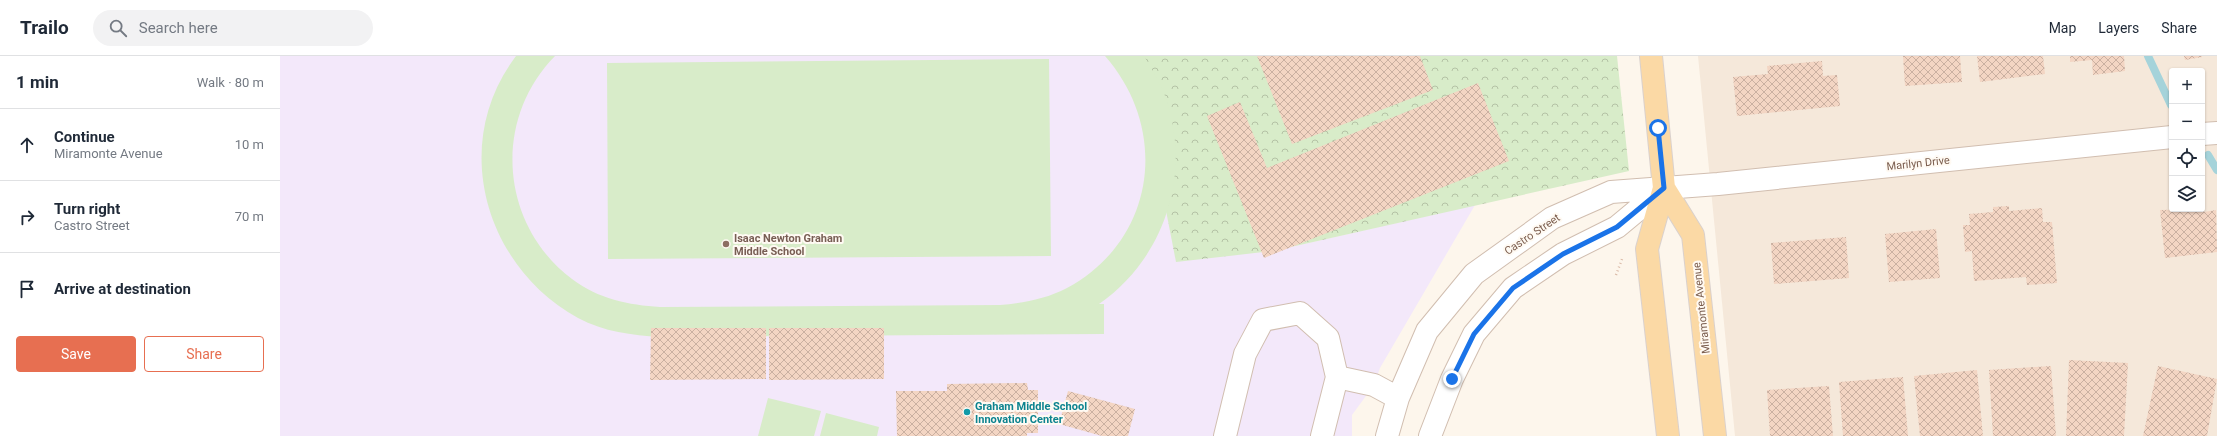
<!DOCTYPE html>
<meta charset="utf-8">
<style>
body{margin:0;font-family:Roboto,sans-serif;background:#f2f2f3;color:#1f2937}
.controls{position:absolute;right:12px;top:12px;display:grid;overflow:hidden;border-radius:4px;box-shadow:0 1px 3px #0004}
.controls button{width:36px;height:36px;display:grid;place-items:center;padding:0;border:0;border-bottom:1px solid #e0e1e3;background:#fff;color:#1f2937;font:20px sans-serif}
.stop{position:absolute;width:12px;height:12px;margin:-9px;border:3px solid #1a73e8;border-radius:50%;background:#fff}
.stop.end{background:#1a73e8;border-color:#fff;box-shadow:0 1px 4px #0008}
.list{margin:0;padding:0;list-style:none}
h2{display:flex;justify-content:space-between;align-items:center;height:52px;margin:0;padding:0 16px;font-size:17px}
h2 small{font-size:13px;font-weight:400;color:#747a83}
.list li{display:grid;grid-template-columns:26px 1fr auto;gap:12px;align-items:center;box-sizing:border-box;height:72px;padding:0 16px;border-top:1px solid #e0e1e3}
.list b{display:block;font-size:15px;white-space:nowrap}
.list p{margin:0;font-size:13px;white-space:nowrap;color:#747a83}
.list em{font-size:13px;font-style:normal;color:#747a83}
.actions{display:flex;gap:8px;padding:12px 16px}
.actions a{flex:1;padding:9px 0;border:1px solid #e76f51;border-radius:4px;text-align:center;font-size:14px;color:#e76f51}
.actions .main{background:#e76f51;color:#fff}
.icon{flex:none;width:22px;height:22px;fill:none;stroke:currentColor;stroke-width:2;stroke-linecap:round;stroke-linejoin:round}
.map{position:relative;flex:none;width:1937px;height:380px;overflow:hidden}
header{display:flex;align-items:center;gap:24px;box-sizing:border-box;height:56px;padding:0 20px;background:#fff;border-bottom:1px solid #e0e1e3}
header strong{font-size:19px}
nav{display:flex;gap:22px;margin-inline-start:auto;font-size:14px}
.search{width:280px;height:36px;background:#f2f2f3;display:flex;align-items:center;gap:10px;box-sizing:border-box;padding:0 14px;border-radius:22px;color:#747a83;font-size:15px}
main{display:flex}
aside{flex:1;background:#fff}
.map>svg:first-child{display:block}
</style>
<header>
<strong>Trailo</strong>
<div class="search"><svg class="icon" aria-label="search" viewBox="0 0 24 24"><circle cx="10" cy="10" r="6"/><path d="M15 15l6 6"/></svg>Search here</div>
<nav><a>Map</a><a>Layers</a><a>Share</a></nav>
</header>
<main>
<aside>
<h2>1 min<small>Walk · 80 m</small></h2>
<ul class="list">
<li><svg class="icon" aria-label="ahead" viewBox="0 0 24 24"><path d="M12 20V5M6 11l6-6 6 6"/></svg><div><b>Continue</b><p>Miramonte Avenue</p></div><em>10 m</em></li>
<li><svg class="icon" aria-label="right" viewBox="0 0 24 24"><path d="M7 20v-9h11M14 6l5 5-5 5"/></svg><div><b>Turn right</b><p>Castro Street</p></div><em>70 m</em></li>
<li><svg class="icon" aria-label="arrive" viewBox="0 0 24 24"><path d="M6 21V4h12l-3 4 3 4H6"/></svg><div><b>Arrive at destination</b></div></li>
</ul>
<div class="actions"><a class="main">Save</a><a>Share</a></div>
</aside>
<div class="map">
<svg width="1937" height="380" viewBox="0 0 1937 380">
<defs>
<pattern id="park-crowns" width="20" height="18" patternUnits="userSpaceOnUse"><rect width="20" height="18" fill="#d8ecc9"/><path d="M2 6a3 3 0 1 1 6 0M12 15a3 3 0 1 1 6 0" fill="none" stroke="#b4c2a5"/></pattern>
<pattern id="building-cross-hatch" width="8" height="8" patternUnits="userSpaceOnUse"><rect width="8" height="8" fill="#f3d5c3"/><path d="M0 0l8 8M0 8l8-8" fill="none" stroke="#cab0a1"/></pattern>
</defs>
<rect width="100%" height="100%" fill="#fdf6ec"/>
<path fill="#f5e8da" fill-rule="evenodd" d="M1418,0H1937V380H1455ZM1892,15H1922V153H1892Z"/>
<path fill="#f3e8fa" d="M0,0H856L993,195L1195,149L1100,312L1094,329L1072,359V380H0Z"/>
<path fill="url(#park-crowns)" d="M856,0H1337L1349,115L993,195L896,206Z"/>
<path fill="#d8ecc9" d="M236,0H275C212,64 220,169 292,223C318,243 349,249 380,251L720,249C743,247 766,243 787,232C876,184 890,74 825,0H864C873,15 882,29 887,46C911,120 884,203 819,248H824V278L380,281C352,279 324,276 298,262C205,211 169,88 236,0Z
M769,3L771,200L328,203L327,7Z
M488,342L541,355L534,380H478Z
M546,357L599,371L597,380H540Z"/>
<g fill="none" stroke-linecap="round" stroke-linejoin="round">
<path stroke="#a5d3da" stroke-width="8" d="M1868,0L1891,49
M1928,99L1937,114"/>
</g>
<path fill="url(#building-cross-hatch)" d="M977,0H1140L1153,34L1012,88Z
M1623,0H1680L1682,26L1625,30Z
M1697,0H1763L1765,18L1700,26Z
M1790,0H1844L1845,15L1813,19L1812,4L1790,6Z
M1904,0H1922V1L1905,4Z
M1542,5L1543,20L1557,19L1560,50L1457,60L1453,21L1488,18L1487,10Z
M1198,27L1229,105L984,202L927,60L960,46L987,112Z
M1922,149H1924V156L1936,154L1937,196L1885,202L1880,154L1922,153Z
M1729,150V155L1762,152L1763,166H1772L1777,227L1747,229L1746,221L1694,225L1692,195L1685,196L1683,169H1690L1689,158L1713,156V151Z
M1656,173L1660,222L1609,226L1605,178Z
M1566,181L1569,222L1494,228L1491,187Z
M371,272H486V323L370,324Z
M489,272H604V323L489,324Z
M1789,304L1848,307L1844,380H1786Z
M1771,310L1776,380H1713L1709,314Z
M1878,310L1937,323L1927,380H1863Z
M1697,314L1703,380H1640L1634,320Z
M1623,321L1628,380H1563L1559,326Z
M747,327L748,334H758V377H747V380H617L616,335H667V328Z
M1549,330L1553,380H1490L1487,334Z
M788,335L855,353L848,380H822L779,368Z"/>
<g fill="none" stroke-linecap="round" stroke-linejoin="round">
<g stroke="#d1beb0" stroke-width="24">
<path id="minor" d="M1922,78L1937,77
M1057,321L1094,329L1118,342
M945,380L965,298L983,264L1020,257L1048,282L1057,321L1042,380
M1107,380L1118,342L1147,275L1194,218L1272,162L1331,136L1438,128L1892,81
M1150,380L1172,323L1194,278L1233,232L1283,198L1337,171L1384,132"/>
</g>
<g stroke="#dad1cd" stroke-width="24">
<path id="major" d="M1371,0L1384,132L1367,193L1388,380
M1384,132L1413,179L1435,380"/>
</g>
<path stroke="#d9b8a5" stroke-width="2.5" stroke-dasharray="1 3" stroke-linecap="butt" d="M1336,219L1342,203"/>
<use href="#minor" stroke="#fff" stroke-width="22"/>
<use href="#major" stroke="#fbd9a5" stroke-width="22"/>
</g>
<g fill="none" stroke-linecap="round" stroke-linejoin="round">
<path stroke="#1a73e8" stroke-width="5" d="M1172,323L1194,278L1233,232L1283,198L1337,171L1384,132L1378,72"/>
</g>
<circle fill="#8d6e63" stroke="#fffaf3" stroke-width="1.5" cx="446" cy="188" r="4"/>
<circle fill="#0f9aa8" stroke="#fffaf3" stroke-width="1.5" cx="687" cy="356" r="4"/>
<g text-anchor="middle" stroke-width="4" stroke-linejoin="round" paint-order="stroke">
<g font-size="11" fill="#7a5c4d" stroke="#fffaf3">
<text transform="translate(1638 107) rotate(-6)" y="4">Marilyn Drive</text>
<text transform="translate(1252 178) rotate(-34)" y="4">Castro Street</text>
<text transform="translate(1421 252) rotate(-96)" y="4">Miramonte Avenue</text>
</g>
<g font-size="11" font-weight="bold" fill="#785e54" stroke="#fffaf3" text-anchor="start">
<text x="454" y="186">Isaac Newton Graham<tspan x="454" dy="13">Middle School</tspan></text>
</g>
<g font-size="11" font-weight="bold" fill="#0d838f" stroke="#fffaf3" text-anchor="start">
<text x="695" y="354">Graham Middle School<tspan x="695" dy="13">Innovation Center</tspan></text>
</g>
</g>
</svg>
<div class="controls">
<button>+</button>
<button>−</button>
<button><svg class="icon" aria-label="locate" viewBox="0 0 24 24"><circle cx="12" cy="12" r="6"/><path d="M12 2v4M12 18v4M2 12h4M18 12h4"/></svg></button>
<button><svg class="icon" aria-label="layers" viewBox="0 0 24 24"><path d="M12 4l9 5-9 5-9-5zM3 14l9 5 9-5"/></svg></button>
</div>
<div class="stop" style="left:1378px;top:72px"></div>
<div class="stop end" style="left:1172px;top:323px"></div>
</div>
</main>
